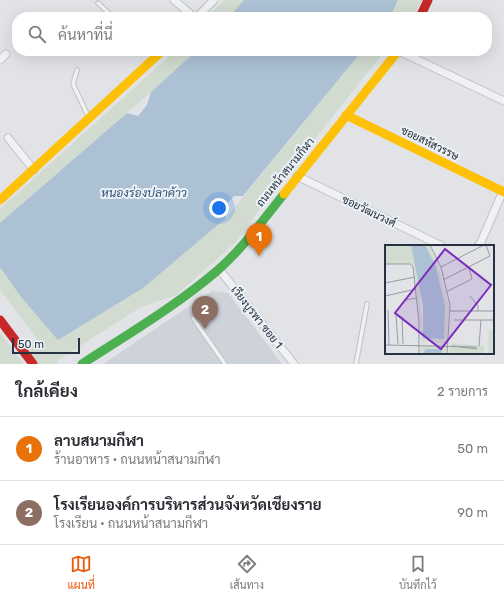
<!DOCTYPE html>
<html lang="th">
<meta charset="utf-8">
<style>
body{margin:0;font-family:Rubik,Sarabun,sans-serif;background:#f7f7f7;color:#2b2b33}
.scale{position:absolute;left:12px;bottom:10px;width:68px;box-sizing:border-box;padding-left:4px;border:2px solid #263141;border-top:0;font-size:11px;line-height:14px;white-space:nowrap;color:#263141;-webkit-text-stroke:3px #edf2f6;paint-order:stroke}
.you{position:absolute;left:219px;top:208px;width:14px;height:14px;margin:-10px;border:3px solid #fff;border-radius:50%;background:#1a73e8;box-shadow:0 0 0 6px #1a73e833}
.badge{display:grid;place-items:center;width:26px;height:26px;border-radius:50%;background:#ea580c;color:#fff;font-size:13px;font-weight:700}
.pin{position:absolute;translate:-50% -33px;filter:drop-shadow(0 1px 2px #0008)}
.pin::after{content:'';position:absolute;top:21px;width:14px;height:12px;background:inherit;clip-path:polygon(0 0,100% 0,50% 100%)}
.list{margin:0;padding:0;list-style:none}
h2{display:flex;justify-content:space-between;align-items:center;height:52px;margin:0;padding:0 16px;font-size:17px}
h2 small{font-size:13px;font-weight:400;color:#7c7c81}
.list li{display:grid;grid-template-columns:26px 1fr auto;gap:12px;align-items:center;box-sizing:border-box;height:64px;padding:0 16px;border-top:1px solid #e1e1e2}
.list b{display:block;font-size:15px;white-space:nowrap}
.list p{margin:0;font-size:13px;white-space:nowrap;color:#7c7c81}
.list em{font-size:13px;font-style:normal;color:#7c7c81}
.icon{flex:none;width:22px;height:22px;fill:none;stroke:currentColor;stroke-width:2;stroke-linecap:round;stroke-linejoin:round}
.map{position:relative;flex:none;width:504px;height:364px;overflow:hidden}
.search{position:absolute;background:#fff;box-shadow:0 4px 16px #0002;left:12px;right:12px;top:12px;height:44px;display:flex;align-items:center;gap:10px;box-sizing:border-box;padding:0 14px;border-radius:16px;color:#7c7c81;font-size:15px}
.sheet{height:180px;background:#fff}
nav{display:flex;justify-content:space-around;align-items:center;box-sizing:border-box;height:56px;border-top:1px solid #e1e1e2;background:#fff;font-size:11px;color:#7c7c81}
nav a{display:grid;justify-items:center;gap:2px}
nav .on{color:#ea580c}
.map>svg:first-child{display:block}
</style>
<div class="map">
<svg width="504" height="364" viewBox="0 0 504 364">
<rect width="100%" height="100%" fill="#e1e3e6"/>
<path fill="#ced3da" d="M212,291L228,293L282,364H103Z"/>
<path fill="#d2dbd0" d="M224,0H244L229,17H207Z
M398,0H422L412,17H390Z
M175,51H196L151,92L0,223V209Z
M362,51H385L261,207L235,243L176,295L141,307L58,360L57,364H36L28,353L37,339L0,290V267L21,297L143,288L226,218Z
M0,332L23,364H0Z"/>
<path fill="#acc1d4" d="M244,0H398L390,17H229Z
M196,51H362L243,196H234L226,205V218L143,288L58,340L21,297L0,267V223L127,113L138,116L147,105L151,92Z"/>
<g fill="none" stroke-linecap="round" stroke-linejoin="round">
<g stroke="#bfc1c4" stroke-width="5.5">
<path id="lane" d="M98,3L113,17
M150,51L155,56
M77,70L73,84L88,116
M193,318L225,364
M356,364L367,304"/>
</g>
<g stroke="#bfc1c4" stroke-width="9">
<path id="street" d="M174,0L194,17
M197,17L214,0
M399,51L504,101
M0,60L6,54
M8,138L34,170
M297,176L442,246
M478,246L481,242L503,191
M219,269L294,364"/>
</g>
<use href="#lane" stroke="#f0f1f3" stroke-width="3.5"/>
<use href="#street" stroke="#f0f1f3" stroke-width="7"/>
<path stroke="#4caf50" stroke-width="9" d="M82,364C128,334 176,306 218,270C243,248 263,220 284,194"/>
<path stroke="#ffc107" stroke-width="9" d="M346,115L504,192
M284,194L398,51
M0,200L162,51"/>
<path stroke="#c62828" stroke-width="9" d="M420,17L428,0
M0,320L33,364"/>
</g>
<g text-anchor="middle" stroke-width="4" stroke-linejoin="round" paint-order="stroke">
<g font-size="11" fill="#263141" stroke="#edf2f6">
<text transform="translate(430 143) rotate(26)" y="4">ซอยสหัสวรรษ</text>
<text transform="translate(285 172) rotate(-51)" y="4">ถนนหน้าสนามกีฬา</text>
<text transform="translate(369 211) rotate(26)" y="4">ซอยวัฒนวงศ์</text>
<text transform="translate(257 317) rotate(52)" y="4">เวียงบูรพา ซอย 1</text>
</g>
<g font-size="12" font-style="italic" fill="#2c5279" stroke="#edf2f6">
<text x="144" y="197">หนองร่องปลาค้าว</text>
</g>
</g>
<g transform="translate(385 245)">
<rect width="109" height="109" fill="#e1e3e6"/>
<path d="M0,0H26L35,44L38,93L58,94L60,60L50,19L40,0H44L52,16L64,62L62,99L42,96L37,98L29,22L25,19H0ZM104,85H109V108H103ZM66,98L99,101V109H64ZM36,101H62L61,109L41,104L35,109Z" fill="#d2dbd0"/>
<path d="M26,0H40L50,19L60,60L59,94L38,93V61ZM41,104H56L57,109H37Z" fill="#acc1d4"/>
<path fill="none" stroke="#969ca4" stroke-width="1" d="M45,0L56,22L65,60L62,109M0,19H25L28,22L34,77V109M56,22L99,0M58,35L105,11L101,0M0,38L30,32M61,47L87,34L84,23M0,51L31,44M85,51L93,61V66M20,55L32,53M3,65L4,100M65,66H109M11,70L13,99M17,72L18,99M69,75H109M0,100L92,102M68,101L92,104M94,101L96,75"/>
<path fill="#7b2cbf" fill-opacity="0.15" stroke="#7b2cbf" stroke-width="2" d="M60,4L106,40L56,104L10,68Z"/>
<rect width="109" height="109" fill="none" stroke="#263141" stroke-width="2"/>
</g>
</svg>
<div class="scale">50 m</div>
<div class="you"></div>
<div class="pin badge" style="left:259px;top:256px;background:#e8710a">1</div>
<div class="pin badge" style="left:205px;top:329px;background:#8d6e63">2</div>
<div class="search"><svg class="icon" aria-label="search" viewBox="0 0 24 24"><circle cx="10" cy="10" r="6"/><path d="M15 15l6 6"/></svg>ค้นหาที่นี่</div>
</div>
<section class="sheet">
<h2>ใกล้เคียง<small>2 รายการ</small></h2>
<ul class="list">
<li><span class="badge" style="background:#e8710a">1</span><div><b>ลาบสนามกีฬา</b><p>ร้านอาหาร · ถนนหน้าสนามกีฬา</p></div><em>50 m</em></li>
<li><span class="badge" style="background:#8d6e63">2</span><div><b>โรงเรียนองค์การบริหารส่วนจังหวัดเชียงราย</b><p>โรงเรียน · ถนนหน้าสนามกีฬา</p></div><em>90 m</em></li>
</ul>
</section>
<nav>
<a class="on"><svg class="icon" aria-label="map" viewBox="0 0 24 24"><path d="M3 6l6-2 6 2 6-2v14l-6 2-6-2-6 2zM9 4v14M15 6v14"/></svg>แผนที่</a>
<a><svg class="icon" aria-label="directions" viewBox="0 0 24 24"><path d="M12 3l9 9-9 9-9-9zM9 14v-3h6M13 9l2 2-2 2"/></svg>เส้นทาง</a>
<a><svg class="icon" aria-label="saved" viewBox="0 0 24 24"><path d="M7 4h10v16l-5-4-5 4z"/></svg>บันทึกไว้</a>
</nav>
